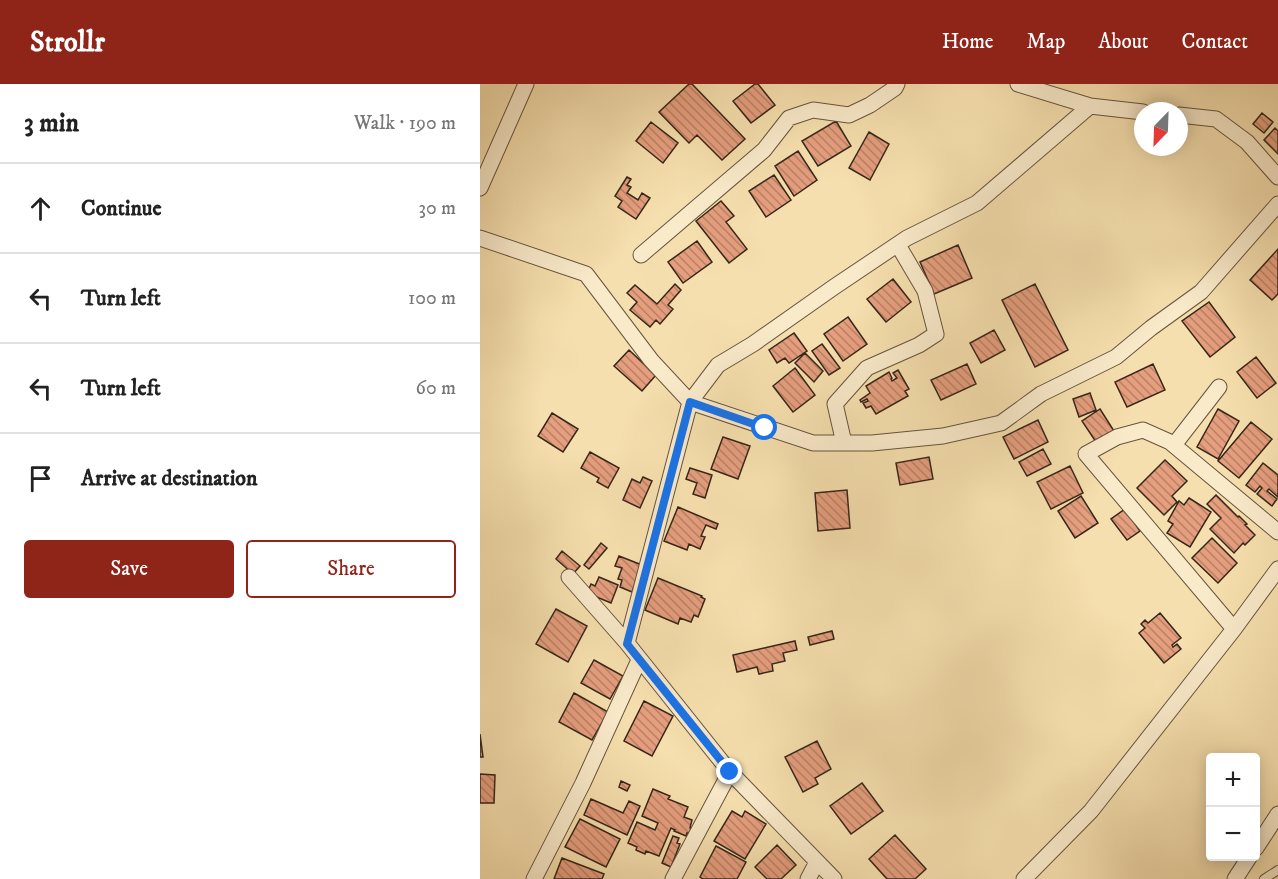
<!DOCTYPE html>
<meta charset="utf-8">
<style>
body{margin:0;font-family:"IM FELL DW Pica",serif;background:#f6f6f6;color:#222}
.controls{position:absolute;right:18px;bottom:18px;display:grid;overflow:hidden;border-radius:6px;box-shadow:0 3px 15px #0003}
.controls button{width:54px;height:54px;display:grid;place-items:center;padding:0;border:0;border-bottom:2px solid #e0e0e0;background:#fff;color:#222;font:30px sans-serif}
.compass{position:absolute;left:654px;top:18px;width:54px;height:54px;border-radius:50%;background:#fff;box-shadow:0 3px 15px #0003;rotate:203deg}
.stop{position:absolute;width:18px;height:18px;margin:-14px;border:4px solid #1a73e8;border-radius:50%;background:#fff}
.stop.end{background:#1a73e8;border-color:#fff;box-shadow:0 2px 6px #0008}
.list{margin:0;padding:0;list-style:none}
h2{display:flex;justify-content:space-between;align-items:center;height:78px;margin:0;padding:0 24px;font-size:26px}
h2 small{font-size:20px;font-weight:400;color:#767676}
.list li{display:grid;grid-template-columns:39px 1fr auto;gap:18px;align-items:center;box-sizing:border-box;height:90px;padding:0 24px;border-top:2px solid #e0e0e0}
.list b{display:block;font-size:22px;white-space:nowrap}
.list em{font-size:20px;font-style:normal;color:#767676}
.actions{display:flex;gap:12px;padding:18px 24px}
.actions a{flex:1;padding:14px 0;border:2px solid #8f2418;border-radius:6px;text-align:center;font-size:21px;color:#8f2418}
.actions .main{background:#8f2418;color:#fff}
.icon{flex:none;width:33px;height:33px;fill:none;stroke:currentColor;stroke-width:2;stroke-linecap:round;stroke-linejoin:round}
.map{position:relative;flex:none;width:798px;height:795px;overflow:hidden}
header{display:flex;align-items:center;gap:36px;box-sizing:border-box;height:84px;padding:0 30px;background:#8f2418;color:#fff}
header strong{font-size:28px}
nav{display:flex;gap:33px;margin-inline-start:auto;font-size:21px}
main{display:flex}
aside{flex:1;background:#fff}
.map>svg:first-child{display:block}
</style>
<header>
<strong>Strollr</strong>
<nav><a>Home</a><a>Map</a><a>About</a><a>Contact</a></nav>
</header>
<main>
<aside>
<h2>3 min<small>Walk · 190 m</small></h2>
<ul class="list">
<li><svg class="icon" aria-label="ahead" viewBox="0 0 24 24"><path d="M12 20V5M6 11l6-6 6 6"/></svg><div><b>Continue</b></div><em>30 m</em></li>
<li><svg class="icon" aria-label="left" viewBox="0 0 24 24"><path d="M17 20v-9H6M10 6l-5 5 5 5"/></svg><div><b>Turn left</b></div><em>100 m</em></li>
<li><svg class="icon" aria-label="left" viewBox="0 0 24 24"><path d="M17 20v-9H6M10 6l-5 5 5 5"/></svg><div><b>Turn left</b></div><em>60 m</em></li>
<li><svg class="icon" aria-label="arrive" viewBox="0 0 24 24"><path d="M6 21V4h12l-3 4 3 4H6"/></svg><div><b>Arrive at destination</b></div></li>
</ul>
<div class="actions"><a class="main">Save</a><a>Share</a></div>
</aside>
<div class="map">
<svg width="798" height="795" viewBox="0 0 798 795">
<defs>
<pattern id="building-back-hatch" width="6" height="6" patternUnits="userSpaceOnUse" patternTransform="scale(1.5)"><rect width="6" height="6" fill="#e59e7e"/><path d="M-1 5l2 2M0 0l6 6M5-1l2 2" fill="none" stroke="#ba8166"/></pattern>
</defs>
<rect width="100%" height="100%" fill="#f6dfae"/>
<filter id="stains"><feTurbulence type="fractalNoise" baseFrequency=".00333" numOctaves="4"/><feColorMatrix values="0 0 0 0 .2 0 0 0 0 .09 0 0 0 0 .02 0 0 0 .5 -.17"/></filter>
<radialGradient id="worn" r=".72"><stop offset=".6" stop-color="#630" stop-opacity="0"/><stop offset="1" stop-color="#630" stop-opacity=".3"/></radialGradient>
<path fill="url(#building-back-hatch)" stroke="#362619" stroke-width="1.5" d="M209,0H212L265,55L242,76L217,51L209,59L179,28Z
M275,0H278L295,21L271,39L253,17Z
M782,29L793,38L784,49L773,40Z
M356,37L371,62L338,82L322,57Z
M171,38L198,59L183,79L156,57Z
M795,44L798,47V70L784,56Z
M389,48L409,60L390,96L369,84Z
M318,67L337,96L314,112L295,82Z
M294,91L311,116L286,133L269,107Z
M147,93L151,95L147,101L151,103L147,109L158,116L162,109L170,114L156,135L138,123L142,117L135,112Z
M241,117L254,132L246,138L267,165L249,179L216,137Z
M217,157L232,178L203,199L188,178Z
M478,161L492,194L454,210L440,178Z
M798,165V210L792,216L770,196Z
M413,195L431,218L406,238L387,215Z
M195,200L201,206L188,221L193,225L180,240L176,236L170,243L150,226L157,218L147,209L155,201L177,220Z
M555,200L588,266L555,283L522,216Z
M729,218L755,253L730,273L702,237Z
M368,233L387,260L363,277L344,250Z
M514,246L525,266L501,279L490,259Z
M314,249L327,267L309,279L305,274L297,279L289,266Z
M342,260L360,284L349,291L332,267Z
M149,266L176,291L162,307L134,282Z
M325,269L343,287L334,298L315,279Z
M776,273L796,299L777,314L757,288Z
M487,280L496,300L461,316L451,296Z
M673,280L685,306L647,323L635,298Z
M315,284L335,311L313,328L293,302Z
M418,286L429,305L425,307L428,312L396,330L391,322L386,324L383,319L388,317L387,315L381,318L380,316L390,309L386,302L409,288L412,294L411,295L412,297L417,294L413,289Z
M610,309L616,326L599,333L593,315Z
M620,325L634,347L616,358L602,337Z
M738,325L759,337L738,375L717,363Z
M72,329L98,345L83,368L58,352Z
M558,336L568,358L534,375L523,353Z
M771,338L792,355L759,394L738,377Z
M243,353L270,362L258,395L231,385Z
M563,365L571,380L547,392L539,378Z
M110,368L139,384L128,404L117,398L119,394L101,384Z
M449,373L453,395L420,401L416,379Z
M685,376L707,397L692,412L697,418L684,431L657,404Z
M783,379L798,391V413L789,405L787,407L797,415L792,422L777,410L782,404L780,402L775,408L766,401Z
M590,382L603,409L571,425L557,398Z
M210,384L232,391L225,414L213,410L217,399L206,395Z
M163,393L172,397L160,424L143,416L152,395L160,399Z
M367,406L370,444L338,447L335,409Z
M736,411L758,433L759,432L767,440L765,441L775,451L765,461L763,459L754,469L730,445L741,434L727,420Z
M601,412L618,439L595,454L578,427Z
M709,414L731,428L710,463L687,449L693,440L688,437L699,417L704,421Z
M198,423L238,440L236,445L226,441L221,452L225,453L220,465L209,460L207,466L184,457Z
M645,425L660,447L647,456L631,435Z
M732,454L757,479L738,499L712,474Z
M121,459L127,464L109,485L104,481Z
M82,467L100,482L93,490L76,475Z
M139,472L162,481L152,508L140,503L142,496L138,495L142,484L135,482Z
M119,493L138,501L131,519L107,509L111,500L115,502Z
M178,494L222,512L221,513L225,515L218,533L214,531L211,538L200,534L198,540L165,526Z
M76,525L107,542L88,578L56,560Z
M680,529L701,554L692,561L693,563L697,560L701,565L684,579L659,549L665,544L661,540L665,536L668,539Z
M352,547L354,555L330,561L328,553Z
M315,557L317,566L303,569L305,577L292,580L293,587L279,590L277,583L257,588L253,571Z
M114,576L143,592L130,615L101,599Z
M94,609L128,628L112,656L79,638Z
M164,617L193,632L172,672L144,657Z
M0,650L3,673H0Z
M337,657L351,685L335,694L338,700L323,708L305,673Z
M0,690L15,691L14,719H0Z
M141,697L150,701L147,707L139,703Z
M382,699L403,727L371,750L350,722Z
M173,705L190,712L188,715L208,723L204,733L212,736L210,744L213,745L211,750L207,749L206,752L194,747L195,746L191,744L179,772L166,767L165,770L156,766L157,763L148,759L157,738L175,746L178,739L162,732Z
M111,715L143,729L149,717L160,722L147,751L104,731Z
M252,727L262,733L265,727L286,740L265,775L234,757Z
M100,735L140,755L126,783L85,763Z
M415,751L446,785L435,795H407L389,775Z
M193,752L199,754L197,759L200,760L191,783L182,779Z
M297,761L316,781L301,795H287L275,783Z
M236,762L266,778L257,795H223L220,793Z
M82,774L124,790L122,795H74Z"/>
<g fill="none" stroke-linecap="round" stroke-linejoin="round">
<g stroke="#66543e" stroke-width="10">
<path id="service" d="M784,795L798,786"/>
</g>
<g stroke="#66543e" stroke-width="17">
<path id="minor" d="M538,0L610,22L663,28
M699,31L736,35L767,58L798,93
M0,104L46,0
M0,154L106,190L171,276L210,318L333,359H392L463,352L521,339L561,310L636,273L671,244L721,208L798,120
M161,171L284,66L309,34L333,26L369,31L390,21L415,4L417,0
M364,359L355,320L387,284L439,261L456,250L445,207L418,161
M694,361L739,303
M89,493L147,559L250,688L354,795
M754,545L606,370L637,353L663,346L690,358L798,448
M147,559L210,318L238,281L273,260L354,203L427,154L497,119L610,22
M776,764L798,730
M54,795L103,699L159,576
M193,795L250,688
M328,795L337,778
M544,795L611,727L754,545L798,485
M755,795L770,772"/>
</g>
<use href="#service" stroke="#f9eaca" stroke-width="8"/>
<use href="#minor" stroke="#f9eaca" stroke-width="15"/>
</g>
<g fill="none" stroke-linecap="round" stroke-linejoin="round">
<path stroke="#1a73e8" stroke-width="8" d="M250,688L147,560L210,318L285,344"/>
</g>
<rect width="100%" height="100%" filter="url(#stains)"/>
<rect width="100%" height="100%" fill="url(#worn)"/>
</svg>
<div class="controls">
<button>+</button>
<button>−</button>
</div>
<svg class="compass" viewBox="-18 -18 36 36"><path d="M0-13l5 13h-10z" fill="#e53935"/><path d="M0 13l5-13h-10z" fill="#767676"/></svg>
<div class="stop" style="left:285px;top:344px"></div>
<div class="stop end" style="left:250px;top:688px"></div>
</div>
</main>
